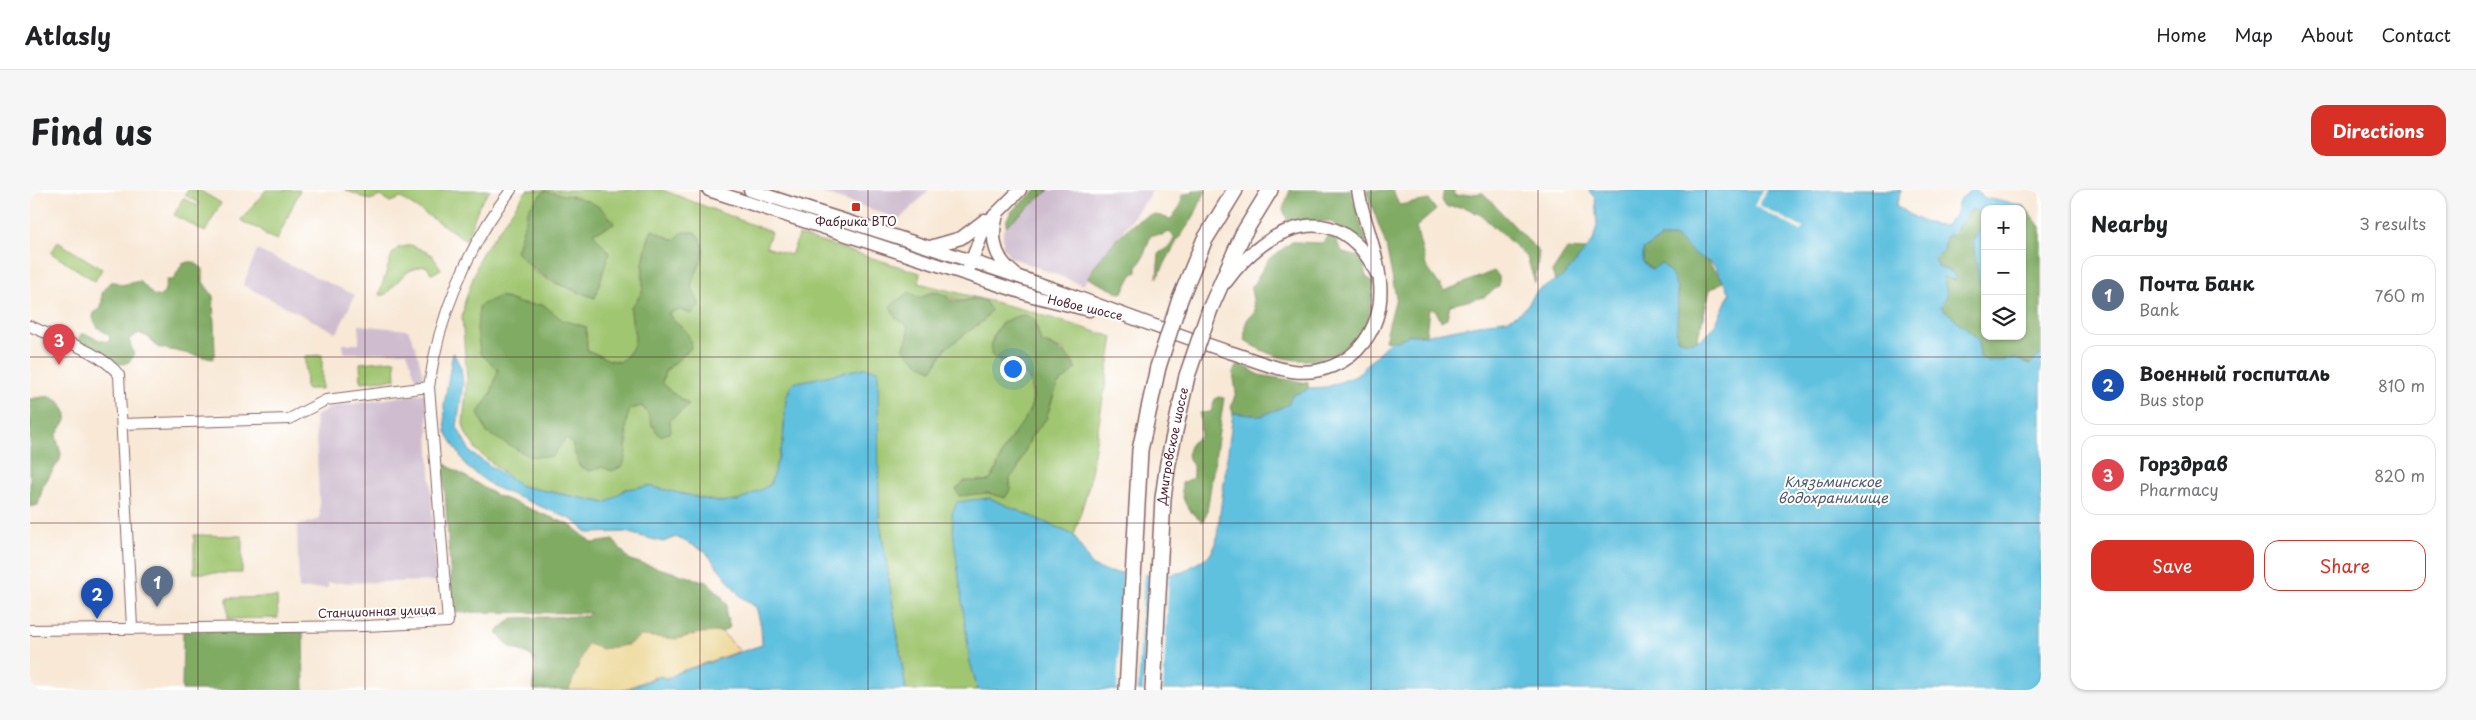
<!DOCTYPE html>
<meta charset="utf-8">
<style>
body{margin:0;font-family:"Playpen Sans",sans-serif;background:#f6f6f6;color:#202124}
.controls{position:absolute;right:15px;top:15px;display:grid;overflow:hidden;border-radius:10px;box-shadow:0 1px 4px #0004}
.controls button{width:45px;height:45px;display:grid;place-items:center;padding:0;border:0;border-bottom:1px solid #e0e0e0;background:#fff;color:#202124;font:25px sans-serif}
.you{position:absolute;left:982px;top:178px;width:18px;height:18px;margin:-12px;border:4px solid #fff;border-radius:50%;background:#1a73e8;box-shadow:0 0 0 8px #1a73e833}
.badge{display:grid;place-items:center;width:32px;height:32px;border-radius:50%;background:#d93025;color:#fff;font-size:16px;font-weight:700}
.pin{position:absolute;translate:-50% -41px;filter:drop-shadow(0 1px 2px #0008)}
.pin::after{content:'';position:absolute;top:26px;width:18px;height:15px;background:inherit;clip-path:polygon(0 0,100% 0,50% 100%)}
.list{margin:0;padding:0;list-style:none}
h2{display:flex;justify-content:space-between;align-items:center;height:65px;margin:0;padding:0 20px;font-size:21px}
h2 small{font-size:16px;font-weight:400;color:#757577}
.list li{display:grid;grid-template-columns:32px 1fr auto;gap:15px;align-items:center;box-sizing:border-box;height:80px;margin:0 10px 10px;padding:0 10px;border:1px solid #e0e0e0;border-radius:15px}
.list b{display:block;font-size:19px;white-space:nowrap}
.list p{margin:0;font-size:16px;white-space:nowrap;color:#757577}
.list em{font-size:16px;font-style:normal;color:#757577}
.actions{display:flex;gap:10px;padding:15px 20px}
.actions a{flex:1;padding:11px 0;border:1px solid #d93025;border-radius:15px;text-align:center;font-size:18px;color:#d93025}
.actions .main{background:#d93025;color:#fff}
.icon{flex:none;width:28px;height:28px;fill:none;stroke:currentColor;stroke-width:2;stroke-linecap:round;stroke-linejoin:round}
.map{position:relative;flex:none;width:2011px;height:500px;overflow:hidden;border-radius:15px}
header{display:flex;align-items:center;gap:30px;box-sizing:border-box;height:70px;padding:0 25px;background:#fff;border-bottom:1px solid #e0e0e0}
header strong{font-size:24px}
nav{display:flex;gap:28px;margin-inline-start:auto;font-size:18px}
.intro{display:flex;align-items:center;justify-content:space-between;box-sizing:border-box;height:120px;padding:0 30px}
h1{margin:0;font-size:35px}
.button{padding:12px 22px;border-radius:15px;background:#d93025;color:#fff;font-size:18px;font-weight:700}
main{display:flex;gap:30px;padding:0 30px}
aside{flex:1;background:#fff;border-radius:15px;box-shadow:0 1px 4px #0004}
.map>svg:first-child{display:block}
</style>
<header>
<strong>Atlasly</strong>
<nav><a>Home</a><a>Map</a><a>About</a><a>Contact</a></nav>
</header>
<div class="intro"><h1>Find us</h1><a class="button">Directions</a></div>
<main>
<div class="map">
<svg width="2011" height="500" viewBox="0 0 2011 500">
<rect width="100%" height="100%" fill="#fff"/>
<filter id="ink" filterUnits="userSpaceOnUse"><feTurbulence type="fractalNoise" baseFrequency=".02" numOctaves="2"/><feDisplacementMap in="SourceGraphic" scale="10" xChannelSelector="R" yChannelSelector="G"/><feConvolveMatrix kernelMatrix="1 2 1 2 8 2 1 2 1" color-interpolation-filters="sRGB"/></filter>
<filter id="wash" filterUnits="userSpaceOnUse"><feTurbulence type="fractalNoise" baseFrequency=".0096" numOctaves="4" result="noise"/><feDisplacementMap in="SourceGraphic" scale="20" xChannelSelector="R" yChannelSelector="G"/><feGaussianBlur stdDeviation="1.12" result="paint"/><feColorMatrix in="noise" values="0 0 0 0 0 0 0 0 0 0 0 0 0 0 0 0 0 1.4 0 .05"/><feComposite in="paint" operator="in"/></filter>
<g filter="url(#wash)">
<rect width="100%" height="100%" fill="#f8e8d5"/>
<path fill="#cfbdcf" d="M783,0H899L870,29Z
M1017,0H1123L1053,95L980,67L973,57V41L976,36Z
M227,60L325,105L307,143L213,95Z
M329,135L378,140L385,155L395,191L387,192L377,162L314,163L313,154H329Z
M396,203L406,391L298,393V398L269,399L267,336L290,329L285,226L303,217Z"/>
<path fill="#a0c671" stroke="#75724e" fill-rule="evenodd" d="M158,0H169L191,13L175,42L144,25L153,8L168,16L169,13L155,5Z
M236,0H270L247,50L235,45L231,39L216,34L211,30Z
M315,0H460L449,16L436,50L371,8L360,12L350,6L340,10Z
M497,0H633L741,42L736,57L761,65L769,45L890,83L889,93L999,121L1083,147L1059,295L1044,345L959,308L940,472L948,500H876L849,326L847,180L756,208L753,253L740,295L708,311L687,312L619,296L596,299L576,313L491,296L448,262L436,244L433,234L437,189L432,127L435,111L451,65ZM580,27L584,34L563,43L565,108L522,92L502,80ZM622,40L644,50L653,42L674,62L650,120L638,122L661,158L635,182L632,193L639,201L659,214L640,230L622,237L620,225L611,216L600,219L595,231L598,253L582,281L572,277L560,281L549,276L542,253L536,248L448,223L461,203L469,180L450,163L470,106L492,114L514,115L532,130L556,137L557,160L579,170L590,172C615,151 601,144 601,117C619,97 611,97 613,74C615,63 617,51 622,40ZM900,102C919,102 923,116 943,108L954,130L916,158L902,180C886,158 870,150 883,122C888,112 890,108 900,102ZM1004,129L1011,152L1033,160L1046,179L1027,195L1016,229L1001,247L987,280L980,288V300L975,308L958,303L947,290L959,291C968,280 969,268 976,256C981,246 990,238 996,228C1012,202 996,181 970,173L961,153L965,142L972,133Z
M28,52L72,79L65,91L21,63Z
M381,55L401,64L411,79L402,84L396,76C373,79 371,90 355,105H349L362,64L368,58Z
M292,165V199H276L275,166Z
M365,170L366,189L331,192L330,173Z
M164,345L212,346V383H164Z
M247,407L248,428L198,429L197,408Z"/>
<path fill="#80ab63" stroke="#656547" d="M1007,0H1019L976,36C975,21 997,9 1007,0Z
M1163,0H1176L1163,28L1147,51L1127,88L1129,63L1140,56L1145,47L1139,42L1133,45H1121L1112,70L1107,76V82L1102,85L1093,102L1089,103L1058,88C1066,70 1101,28 1121,25C1127,24 1135,28 1141,29L1151,15L1152,5L1163,2Z
M1260,0H1320L1337,54L1299,31L1258,32L1253,19Z
M1336,0H1363L1369,15L1399,10L1406,20L1386,37L1396,76L1414,101L1464,81L1469,86V96L1454,107L1420,115L1417,128L1411,131L1405,119H1399L1396,145H1379L1365,152L1355,150L1366,107L1356,55Z
M1414,0H1424V6L1453,3L1509,62L1505,93L1497,67L1451,25L1434,17H1416L1412,10Z
M514,1C542,7 569,7 584,34L563,43L579,63L565,108C531,95 512,90 486,62L499,18Z
M1994,16L2011,38V164L2000,174L1986,169L1957,172L1950,167L1948,149L1911,117L1912,86L1926,89L1923,83L1908,77L1905,67L1914,60L1916,47L1925,43L1931,29L1942,19L1947,21L1954,33L1949,90L1955,105V146H1992Z
M622,40L644,50L653,42H665C682,60 669,74 661,95L670,116L661,124L650,120L638,123C648,140 660,135 661,158L635,181L632,192L640,201L659,215L640,230L641,242L630,246C621,236 621,226 612,216L600,219C592,238 600,257 593,276L582,281L572,277L560,281L549,276L542,253L536,248L522,267L499,266L457,243L448,223L461,203L468,180L450,163L447,139L449,116L470,106L492,114L514,115L532,130L556,137L557,160L579,170L590,172C615,151 601,144 601,117C619,97 611,97 613,74C615,63 617,50 622,40Z
M1297,47H1304L1313,63L1333,68L1336,87L1344,92C1342,105 1340,128 1335,138C1333,142 1327,146 1324,149C1293,180 1248,174 1215,150C1214,137 1214,130 1225,122L1221,98L1239,69L1262,52L1292,53Z
M1632,47H1646L1677,71L1694,91L1680,100L1667,151L1659,153L1647,149L1646,131L1648,98L1613,72V60Z
M1537,59L1556,60L1550,79L1526,92L1522,82Z
M158,72H164L173,79V92L183,106L185,163L183,169L127,157L120,148L109,143L99,149L104,166C93,182 83,170 70,163C64,159 57,158 51,156L48,150L51,144C62,144 69,153 80,151L79,145L68,138L63,128L64,122L70,119L72,113V102L80,92H86L91,95L110,91L123,105L129,107L134,103L137,90H143L152,74Z
M879,102L890,108C916,94 910,111 931,112C935,112 938,109 942,109C946,108 951,110 954,110L961,120L954,130L916,158L902,180L891,175L873,159L878,147L877,135L866,128L860,116Z
M994,125L1004,129L1011,152C1028,159 1038,162 1046,179L1027,195L1016,229L1001,247L987,280L980,288V300L975,308L958,303L929,306L926,299L935,291H959C968,280 969,268 976,256C986,238 1010,218 1001,194C994,178 973,175 961,165C961,142 971,128 994,125Z
M1210,173L1229,185L1278,193V198L1260,214L1232,226L1203,223L1201,217L1206,202L1203,182Z
M20,206L31,213L37,224L36,230L26,246L31,264L30,270L13,296L8,315L0,317V209Z
M1188,207L1194,208L1177,322L1173,332C1159,323 1150,310 1152,293L1163,288V276L1157,265L1161,253L1171,246L1170,223L1181,222L1185,209Z
M413,273L466,305L540,335L563,353L583,350L600,370L677,392L690,404L697,415L696,425L700,437L692,442L671,443L647,449L611,446L598,455L572,459L557,455L539,500H504C500,491 508,483 505,473C501,460 490,463 480,457C475,453 471,447 467,442L482,428L558,426L560,423L423,422Z
M153,441H273L274,500H152Z"/>
<path fill="#eeda9e" stroke="#9c7c64" d="M692,442L710,461L649,482L643,487L637,489L624,487L594,500H539L557,454L572,459L598,455L611,446L647,449L671,443Z"/>
<path fill="#61c1df" stroke="#567085" fill-rule="evenodd" d="M1558,0H1871L1866,16L1893,32L1915,36L1925,25L1929,10L1941,0H1945L1955,8L1994,16L1992,30V19H1955V105L1949,90L1943,51L1954,33L1947,21L1942,19C1931,29 1928,41 1916,47L1914,60L1905,67L1908,77L1923,83L1926,90L1913,87L1917,105L1911,117L1948,149L1950,167L1958,172L1986,169L2000,174L2011,164V500H948L940,472L924,350L922,323L927,312L959,308L1044,345L1062,376L1078,382L1133,386L1153,382L1180,365L1186,354L1203,223L1232,226L1259,214L1262,205L1275,201L1278,198L1297,197L1326,186L1361,150L1366,152L1379,145H1396L1479,129L1493,121L1507,101L1534,86L1563,51L1567,35L1565,8ZM1632,47H1646L1665,64L1684,75L1700,103C1687,128 1681,161 1647,149C1645,120 1656,94 1631,73L1622,80L1613,72V60Z
M423,162L431,178L433,192L427,237L441,263L491,296L576,313L596,299L619,296L687,312L708,311L740,295L753,253L756,208L763,193L834,178L848,180L849,326L876,500H594L631,486L637,489L649,482L732,455L731,436L726,417L711,407L675,361L646,347L633,352L595,342L558,343L543,330L464,297L437,277L416,242L414,215Z"/>
<path fill="#f8e8d5" d="M1733,0H1736L1729,15L1773,38L1771,41L1724,16Z
M1093,380L1114,382L1108,500H1087Z
M1120,382H1139L1133,500H1113Z"/>
</g>
<g filter="url(#ink)">
<g fill="none" stroke-linecap="round" stroke-linejoin="round">
<g stroke="#876566" stroke-width="12">
<path id="minor" d="M0,136C27,149 71,161 89,185L102,437
M92,234L259,229L296,210L399,197
M0,440L335,436L418,432L399,197C408,128 438,55 481,0"/>
</g>
<g stroke="#876566" stroke-width="15">
<path id="major" d="M679,0L1003,106L1059,120
M720,0C829,36 939,68 1046,107C1097,126 1148,145 1199,162C1220,168 1241,178 1262,181C1289,185 1318,174 1334,152C1370,104 1337,51 1328,0
M968,22C960,46 963,68 985,84
M900,57L931,48L955,30
M938,80L956,34L990,0
M1196,92C1237,35 1308,4 1347,84"/>
</g>
<g stroke="#876566" stroke-width="18">
<g id="highway">
<path d="M1150,109L1174,51L1205,0"/>
<path d="M1180,119L1213,44L1240,0"/>
<path d="M1097,500L1110,260L1128,177"/>
<path id="s1" d="M1123,500L1133,308L1138,273L1157,186"/>
</g>
</g>
<use href="#minor" stroke="#fff" stroke-width="10"/>
<use href="#major" stroke="#fff" stroke-width="12"/>
<use href="#highway" stroke="#fff" stroke-width="15"/>
<g stroke="#876566" stroke-width="18" stroke-linecap="butt">
<path id="highway-bridge" d="M1128,177L1150,109
M1157,186L1180,119"/>
</g>
<use href="#highway-bridge" stroke="#fff" stroke-width="15"/>
</g>
</g>
<path fill="none" stroke="#4a1f2b" stroke-width="1" stroke-opacity="0.55" d="M168,0V500M335,0V500M503,0V500M670,0V500M838,0V500M1006,0V500M1173,0V500M1341,0V500M1508,0V500M1676,0V500M1843,0V500M0,167H2011M0,333H2011"/>
<rect fill="#c8321e" stroke="#fff" stroke-width="2" x="821" y="12" width="10" height="10" rx="2.5"/>
<g text-anchor="middle" stroke-width="4" stroke-linejoin="round" paint-order="stroke">
<g font-size="12" fill="#4a1f2b" stroke="#fff">
<text x="826" y="36">Фабрика ВТО</text>
</g>
<g font-size="12" fill="#4a1f2b" stroke="#fff">
<text transform="translate(1055 118) rotate(13)" y="4">Новое шоссе</text>
<text dy="4" stroke="none"><textPath href="#s1" startOffset="245">Дмитровское шоссе</textPath></text>
<text transform="translate(347 422) rotate(-2)" y="4">Станционная улица</text>
</g>
<g font-size="14" font-style="italic" fill="#52586a" stroke="#fff">
<text x="1803" y="297">Клязьминское<tspan x="1803" dy="16">водохранилище</tspan></text>
</g>
</g>
</svg>
<div class="controls">
<button>+</button>
<button>−</button>
<button><svg class="icon" aria-label="layers" viewBox="0 0 24 24"><path d="M12 4l9 5-9 5-9-5zM3 14l9 5 9-5"/></svg></button>
</div>
<div class="you"></div>
<div class="pin badge" style="left:127px;top:417px;background:#5c6f8a">1</div>
<div class="pin badge" style="left:67px;top:429px;background:#1a4fb4">2</div>
<div class="pin badge" style="left:29px;top:175px;background:#e0444e">3</div>
</div>
<aside>
<h2>Nearby<small>3 results</small></h2>
<ul class="list">
<li><span class="badge" style="background:#5c6f8a">1</span><div><b>Почта Банк</b><p>Bank</p></div><em>760 m</em></li>
<li><span class="badge" style="background:#1a4fb4">2</span><div><b>Военный госпиталь</b><p>Bus stop</p></div><em>810 m</em></li>
<li><span class="badge" style="background:#e0444e">3</span><div><b>Горздрав</b><p>Pharmacy</p></div><em>820 m</em></li>
</ul>
<div class="actions"><a class="main">Save</a><a>Share</a></div>
</aside>
</main>
